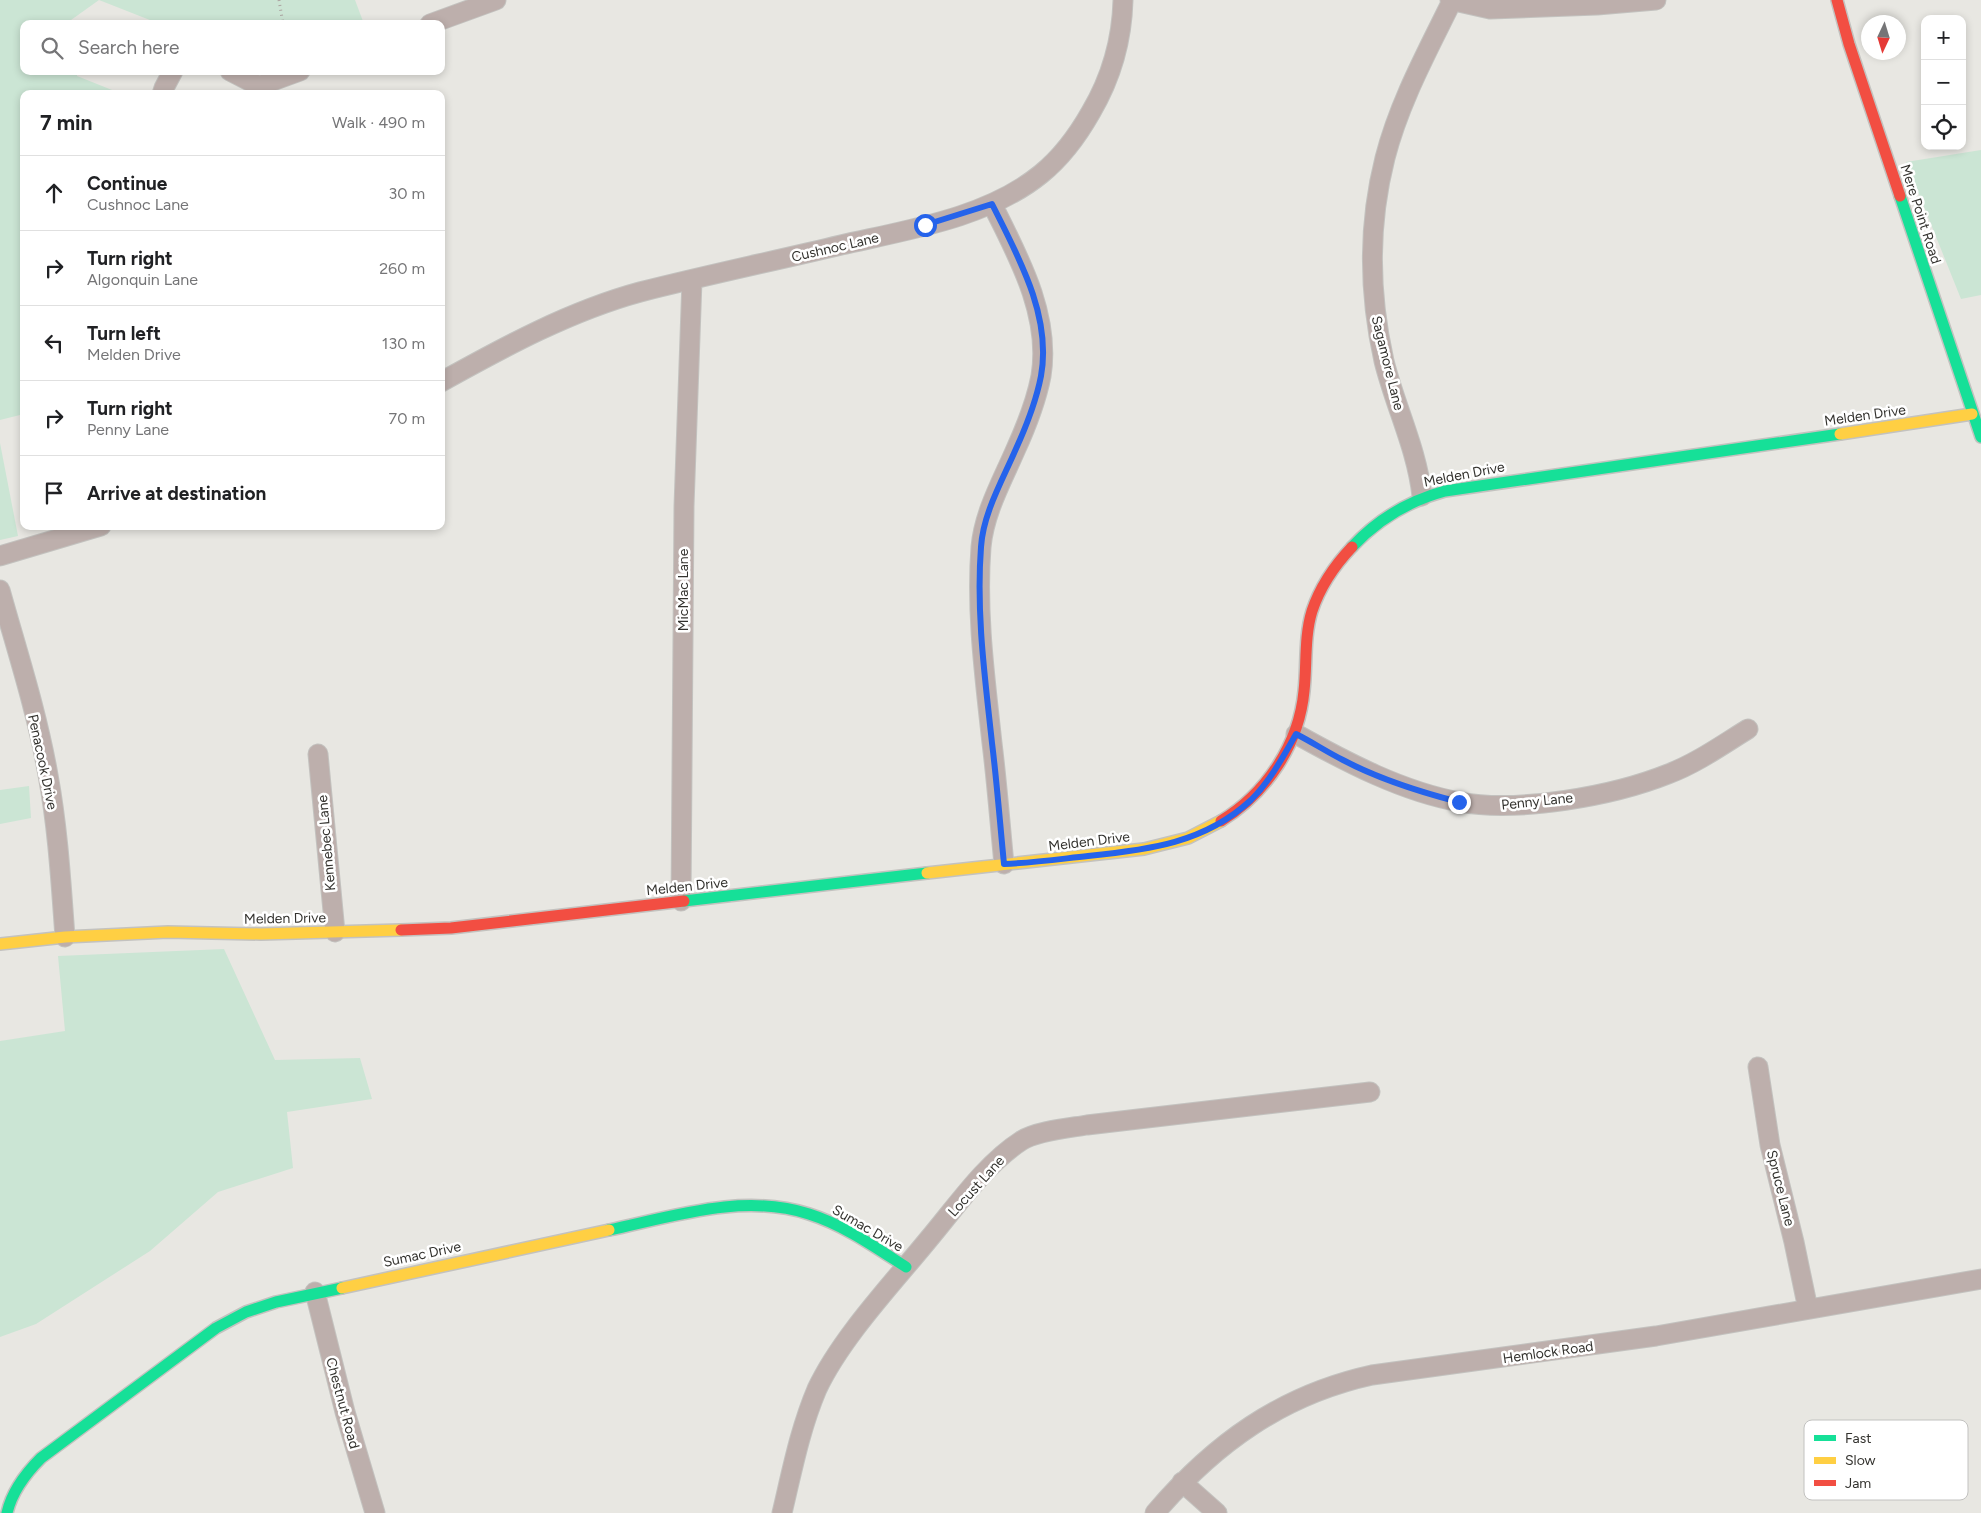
<!DOCTYPE html>
<meta charset="utf-8">
<style>
body{margin:0;font-family:Figtree,sans-serif;background:#f6f6f6;color:#202124}
.controls{position:absolute;right:15px;top:15px;display:grid;overflow:hidden;border-radius:10px;box-shadow:0 2px 8px #0003}
.controls button{width:45px;height:45px;display:grid;place-items:center;padding:0;border:0;border-bottom:1px solid #e0e0e0;background:#fff;color:#202124;font:25px sans-serif}
.compass{position:absolute;left:1861px;top:15px;width:45px;height:45px;border-radius:50%;background:#fff;box-shadow:0 2px 8px #0003;rotate:184deg}
.stop{position:absolute;width:15px;height:15px;margin:-11px;border:4px solid #2563eb;border-radius:50%;background:#fff}
.stop.end{background:#2563eb;border-color:#fff;box-shadow:0 1px 5px #0008}
.list{margin:0;padding:0;list-style:none}
h2{display:flex;justify-content:space-between;align-items:center;height:65px;margin:0;padding:0 20px;font-size:21px}
h2 small{font-size:16px;font-weight:400;color:#757577}
.list li{display:grid;grid-template-columns:32px 1fr auto;gap:15px;align-items:center;box-sizing:border-box;height:75px;padding:0 20px;border-top:1px solid #e0e0e0}
.list b{display:block;font-size:19px;white-space:nowrap}
.list p{margin:0;font-size:16px;white-space:nowrap;color:#757577}
.list em{font-size:16px;font-style:normal;color:#757577}
.icon{flex:none;width:28px;height:28px;fill:none;stroke:currentColor;stroke-width:2;stroke-linecap:round;stroke-linejoin:round}
.map{position:relative;flex:none;width:1981px;height:1513px;overflow:hidden}
.search{position:absolute;background:#fff;box-shadow:0 2px 8px #0003;left:20px;top:20px;width:425px;height:55px;display:flex;align-items:center;gap:12px;box-sizing:border-box;padding:0 18px;border-radius:10px;color:#757577;font-size:19px}
.panel{position:absolute;background:#fff;box-shadow:0 2px 8px #0003;left:20px;top:90px;width:425px;height:440px;border-radius:10px}
.map>svg:first-child{display:block}
</style>
<div class="map">
<svg width="1981" height="1513" viewBox="0 0 1981 1513">
<rect width="100%" height="100%" fill="#e8e7e2"/>
<path fill="#cbe5d4" d="M0,0H355L364,24H160L99,0L71,20V24H24V71H77V76L122,94H24V414L0,420Z
M1981,150V295L1961,299L1906,162Z
M0,443L18,536L0,540Z
M29,786L31,818L0,824V790Z
M224,949L275,1060L360,1058L372,1099L287,1112L293,1168L218,1192L150,1251L36,1324L0,1337V1041L65,1031L58,956Z"/>
<g fill="none" stroke-linecap="round" stroke-linejoin="round">
<g stroke="#c3c2bf" stroke-width="21">
<path id="street" d="M1450,0L1490,9L1597,5L1656,0
M430,24L496,0
M230,71L259,86L256,94
M259,86L300,71
M162,94L164,88L173,71
M992,204C1018,256 1051,315 1041,376C1036,402 1026,427 1015,451C1002,481 984,513 981,547C976,613 985,678 992,743C997,783 1000,824 1004,864
M441,382C504,347 570,311 640,292C707,275 774,261 841,245C907,230 987,218 1041,174C1062,157 1078,135 1091,112C1111,78 1122,40 1123,0
M1422,496C1417,449 1395,406 1384,361C1369,294 1368,225 1385,158C1399,103 1427,52 1452,1
M0,556L101,526
M0,590C17,651 37,712 48,775C58,829 61,883 65,937
M1296,734C1346,762 1403,792 1460,802C1518,813 1613,796 1668,774C1697,763 1722,745 1748,729
M318,754L335,932
M681,901L684,506L692,280
M1758,1067L1770,1145L1794,1242L1808,1309
M315,1292L345,1412L375,1513
M1182,1482L1217,1513
M782,1513C792,1471 800,1429 817,1389C841,1338 892,1284 928,1240C956,1207 985,1164 1021,1141C1036,1131 1069,1128 1087,1125L1370,1092
M1155,1513C1214,1444 1281,1395 1372,1375L1656,1336L1981,1279"/>
</g>
<g stroke="#c3c2bf" stroke-width="14">
<path id="fast" d="M1900,196L1981,437
M1352,547C1378,519 1408,501 1445,491L1840,434
M684,901L927,873
M609,1230C674,1216 744,1193 809,1214C844,1225 875,1247 906,1267
M7,1513C12,1491 25,1474 41,1458L216,1328L246,1312L276,1302L342,1288"/>
</g>
<g stroke="#c3c2bf" stroke-width="14">
<path id="slow" d="M1840,434L1972,414
M927,873L1144,849L1188,838L1221,821
M0,944L65,937L168,932L261,934L401,930
M342,1288L609,1230"/>
</g>
<g stroke="#c3c2bf" stroke-width="14">
<path id="jam" d="M1837,0L1849,44L1900,196
M1221,821C1267,793 1299,744 1304,691C1307,665 1304,637 1312,611C1320,587 1334,566 1352,547
M401,930L451,928L684,901"/>
</g>
<path stroke="#aca4a1" stroke-width="3" stroke-dasharray="1 4" stroke-linecap="butt" d="M279,0L283,24"/>
<use href="#street" stroke="#bdafac" stroke-width="19"/>
<use href="#fast" stroke="#16e098" stroke-width="11"/>
<use href="#slow" stroke="#ffcf43" stroke-width="11"/>
<use href="#jam" stroke="#f24e42" stroke-width="11"/>
</g>
<g fill="none" stroke-linecap="round" stroke-linejoin="round">
<path stroke="#2563eb" stroke-width="6" d="M925,225L992,204C1018,256 1052,316 1041,376C1036,402 1026,427 1015,451C1002,481 983,514 981,547C976,613 985,678 992,743C997,783 1000,824 1004,864C1032,863 1060,859 1088,856C1148,850 1205,843 1251,800C1270,781 1283,757 1296,734C1312,742 1327,752 1343,760C1379,779 1420,792 1459,802"/>
</g>
<g text-anchor="middle" stroke-width="5" stroke-linejoin="round" paint-order="stroke">
<g font-size="14" fill="#33322e" stroke="#fff">
<text transform="translate(1921 214) rotate(72)" y="5">Mere Point Road</text>
<text transform="translate(835 247) rotate(-13)" y="5">Cushnoc Lane</text>
<text transform="translate(1388 363) rotate(76)" y="5">Sagamore Lane</text>
<text transform="translate(1865 415) rotate(-8)" y="5">Melden Drive</text>
<text transform="translate(1464 474) rotate(-11)" y="5">Melden Drive</text>
<text transform="translate(683 590) rotate(-90)" y="5">MicMac Lane</text>
<text transform="translate(43 762) rotate(78)" y="5">Penacook Drive</text>
<text transform="translate(1537 801) rotate(-6)" y="5">Penny Lane</text>
<text transform="translate(1089 841) rotate(-7)" y="5">Melden Drive</text>
<text transform="translate(326 843) rotate(-95)" y="5">Kennebec Lane</text>
<text transform="translate(687 886) rotate(-6)" y="5">Melden Drive</text>
<text transform="translate(285 918) rotate(-1)" y="5">Melden Drive</text>
<text transform="translate(976 1186) rotate(-48)" y="5">Locust Lane</text>
<text transform="translate(1781 1188) rotate(76)" y="5">Spruce Lane</text>
<text transform="translate(868 1228) rotate(30)" y="5">Sumac Drive</text>
<text transform="translate(422 1254) rotate(-12)" y="5">Sumac Drive</text>
<text transform="translate(1548 1352) rotate(-8)" y="5">Hemlock Road</text>
<text transform="translate(343 1403) rotate(75)" y="5">Chestnut Road</text>
</g>
</g>
<rect x="1804" y="1420" width="164" height="80" rx="8" fill="#fff" stroke="#c2c2c0" stroke-width="1"/>
<rect x="1814" y="1435" width="22" height="6" fill="#16e098"/>
<rect x="1814" y="1457" width="22" height="7" fill="#ffcf43"/>
<rect x="1814" y="1480" width="22" height="6" fill="#f24e42"/>
<g font-size="14" fill="#33322e">
<text x="1845" y="1443">Fast</text>
<text x="1845" y="1465">Slow</text>
<text x="1845" y="1488">Jam</text>
</g>
</svg>
<div class="controls">
<button>+</button>
<button>−</button>
<button><svg class="icon" aria-label="locate" viewBox="0 0 24 24"><circle cx="12" cy="12" r="6"/><path d="M12 2v4M12 18v4M2 12h4M18 12h4"/></svg></button>
</div>
<svg class="compass" viewBox="-18 -18 36 36"><path d="M0-13l5 13h-10z" fill="#e53935"/><path d="M0 13l5-13h-10z" fill="#757577"/></svg>
<div class="stop" style="left:925px;top:225px"></div>
<div class="stop end" style="left:1459px;top:802px"></div>
<div class="search"><svg class="icon" aria-label="search" viewBox="0 0 24 24"><circle cx="10" cy="10" r="6"/><path d="M15 15l6 6"/></svg>Search here</div>
<section class="panel">
<h2>7 min<small>Walk · 490 m</small></h2>
<ul class="list">
<li><svg class="icon" aria-label="ahead" viewBox="0 0 24 24"><path d="M12 20V5M6 11l6-6 6 6"/></svg><div><b>Continue</b><p>Cushnoc Lane</p></div><em>30 m</em></li>
<li><svg class="icon" aria-label="right" viewBox="0 0 24 24"><path d="M7 20v-9h11M14 6l5 5-5 5"/></svg><div><b>Turn right</b><p>Algonquin Lane</p></div><em>260 m</em></li>
<li><svg class="icon" aria-label="left" viewBox="0 0 24 24"><path d="M17 20v-9H6M10 6l-5 5 5 5"/></svg><div><b>Turn left</b><p>Melden Drive</p></div><em>130 m</em></li>
<li><svg class="icon" aria-label="right" viewBox="0 0 24 24"><path d="M7 20v-9h11M14 6l5 5-5 5"/></svg><div><b>Turn right</b><p>Penny Lane</p></div><em>70 m</em></li>
<li><svg class="icon" aria-label="arrive" viewBox="0 0 24 24"><path d="M6 21V4h12l-3 4 3 4H6"/></svg><div><b>Arrive at destination</b></div></li>
</ul>
</section>
</div>
